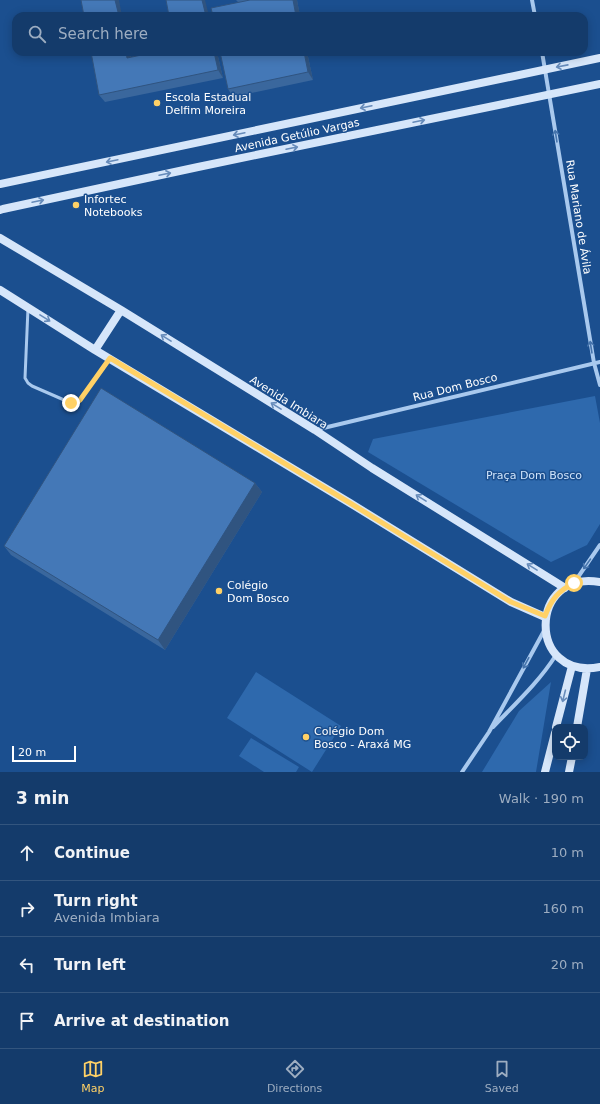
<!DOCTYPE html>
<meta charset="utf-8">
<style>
body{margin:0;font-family:"DejaVu Sans",sans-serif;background:#214673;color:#f1f3f6}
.controls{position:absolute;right:12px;bottom:12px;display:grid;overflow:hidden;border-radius:8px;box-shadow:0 2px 10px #0003}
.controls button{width:36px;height:36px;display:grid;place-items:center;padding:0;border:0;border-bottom:1px solid #33557e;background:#143b6b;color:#f1f3f6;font:20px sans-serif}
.scale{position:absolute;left:12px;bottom:10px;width:64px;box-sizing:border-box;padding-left:4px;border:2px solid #fff;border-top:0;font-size:11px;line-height:14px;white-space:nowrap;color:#fff;-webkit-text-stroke:3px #1b4f8f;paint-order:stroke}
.stop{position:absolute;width:12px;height:12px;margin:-9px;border:3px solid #ffd166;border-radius:50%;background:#fff}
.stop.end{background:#ffd166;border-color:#fff;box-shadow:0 1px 4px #0008}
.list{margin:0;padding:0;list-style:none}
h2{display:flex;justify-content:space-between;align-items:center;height:52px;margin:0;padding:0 16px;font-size:17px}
h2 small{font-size:13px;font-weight:400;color:#9dadc1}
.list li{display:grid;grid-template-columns:26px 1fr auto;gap:12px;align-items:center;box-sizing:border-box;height:56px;padding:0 16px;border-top:1px solid #33557e}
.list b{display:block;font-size:15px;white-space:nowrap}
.list p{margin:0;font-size:13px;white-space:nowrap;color:#9dadc1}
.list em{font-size:13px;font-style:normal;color:#9dadc1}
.icon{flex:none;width:22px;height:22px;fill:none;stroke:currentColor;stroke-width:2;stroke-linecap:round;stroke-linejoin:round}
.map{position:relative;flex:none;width:600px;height:772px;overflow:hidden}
.search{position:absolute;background:#143b6b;box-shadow:0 2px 10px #0003;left:12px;right:12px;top:12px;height:44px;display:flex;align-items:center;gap:10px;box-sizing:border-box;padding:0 14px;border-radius:12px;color:#9dadc1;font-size:15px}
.sheet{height:276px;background:#143b6b}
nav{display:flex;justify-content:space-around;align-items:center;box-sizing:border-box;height:56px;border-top:1px solid #33557e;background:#143b6b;font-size:11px;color:#9dadc1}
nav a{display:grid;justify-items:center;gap:2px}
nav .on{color:#ffd166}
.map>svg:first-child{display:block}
</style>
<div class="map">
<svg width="600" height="772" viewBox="0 0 600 772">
<rect width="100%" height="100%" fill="#1b4f8f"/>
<path fill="#2e69ad" d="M595,396L600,423V524L587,545L551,562L368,452L373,439Z
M256,672L341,726L312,772L227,718Z
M551,682L536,772H482L519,711Z
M251,738L299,767L296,772H264L239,756Z"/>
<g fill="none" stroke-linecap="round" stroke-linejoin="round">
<path stroke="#a9c9ee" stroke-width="3" d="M28,308L25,378L28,383L32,386L71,403H76L80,400L109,360"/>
<path stroke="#a9c9ee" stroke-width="4" d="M532,0L535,16
M542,52L594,363L600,385
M315,430L600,362
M574,583L600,545
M493,727C515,704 539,682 556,655
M462,772L489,732L545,629"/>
<path stroke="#d6e6fa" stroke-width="8" d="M0,184L600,58
M0,210L3,209L198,167L600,84
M0,238L121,310L315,430L372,468L565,588
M0,290L95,350L350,503L511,602L545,617
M95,350L121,310
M600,582C528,569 527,681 600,667
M556,727L572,666
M577,727L587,669
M545,772L555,733
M569,772L572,757"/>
</g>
<path fill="#3a679d" d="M236,0H297L300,16L238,2Z
M130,52L131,57L217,52L223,78L105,102L99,95Z
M307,52L313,80L233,97L228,89Z
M255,483L262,492L165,650L11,555L4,546Z"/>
<path fill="#305480" d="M115,0H119L122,16H119Z
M202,0H205L209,16H206Z
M293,0H297L300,16H296Z
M126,52H130L132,65L127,58Z
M214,52H217L223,78L218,70Z
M304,52H307L313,80L308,72Z
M255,483L262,492L165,650L158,640Z"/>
<path fill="#4478b7" stroke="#305480" d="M81,0H115L119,16H84Z
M166,0H202L206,16H169Z
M250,0H293L296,16H213L211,8Z
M91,52H126L127,58L156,52H214L218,70L99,95Z
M220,52H304L308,72L228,89Z
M101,388L255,483L158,640L4,546Z"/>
<defs><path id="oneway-shaft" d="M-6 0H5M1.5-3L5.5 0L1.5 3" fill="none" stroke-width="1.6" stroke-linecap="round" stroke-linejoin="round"/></defs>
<g stroke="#668bba">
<use href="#oneway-shaft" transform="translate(562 66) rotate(169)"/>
<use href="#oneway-shaft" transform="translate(366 107) rotate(168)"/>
<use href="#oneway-shaft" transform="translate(419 121) rotate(-12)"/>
<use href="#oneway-shaft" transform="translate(239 134) rotate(168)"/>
<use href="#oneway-shaft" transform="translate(292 148) rotate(-12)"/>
<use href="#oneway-shaft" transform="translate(112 161) rotate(168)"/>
<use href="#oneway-shaft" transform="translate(165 174) rotate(-12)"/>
<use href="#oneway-shaft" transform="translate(38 201) rotate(-12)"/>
<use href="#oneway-shaft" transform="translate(45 318) rotate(32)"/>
<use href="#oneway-shaft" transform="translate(166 338) rotate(-148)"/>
<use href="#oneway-shaft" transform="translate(276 406) rotate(-148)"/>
<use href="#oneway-shaft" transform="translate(421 498) rotate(-148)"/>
<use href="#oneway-shaft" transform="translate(532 567) rotate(-148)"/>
<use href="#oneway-shaft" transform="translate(564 696) rotate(104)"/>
</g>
<g stroke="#4674ac">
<use href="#oneway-shaft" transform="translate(556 136) rotate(-99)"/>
<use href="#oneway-shaft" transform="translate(591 347) rotate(-99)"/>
<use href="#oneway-shaft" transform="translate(587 564) rotate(125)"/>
<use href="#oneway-shaft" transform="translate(526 663) rotate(118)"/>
</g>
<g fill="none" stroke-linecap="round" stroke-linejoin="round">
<path stroke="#ffd166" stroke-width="5" d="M71,403H76L80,400L110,358L350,503L511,602L545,616C551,600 558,591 574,583"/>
</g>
<g fill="#ffd166" stroke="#1b4f8f" stroke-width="1.5">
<circle cx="157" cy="103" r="4"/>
<circle cx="76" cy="205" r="4"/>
<circle cx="219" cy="591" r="4"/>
<circle cx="306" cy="737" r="4"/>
</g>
<g text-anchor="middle" stroke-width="3" stroke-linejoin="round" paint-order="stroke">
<g font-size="11" fill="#fff" stroke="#1b4f8f" text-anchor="start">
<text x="165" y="101">Escola Estadual<tspan x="165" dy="13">Delfim Moreira</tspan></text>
<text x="84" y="203">Infortec<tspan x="84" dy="13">Notebooks</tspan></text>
<text x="227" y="589">Colégio<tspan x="227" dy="13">Dom Bosco</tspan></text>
<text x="314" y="735">Colégio Dom<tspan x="314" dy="13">Bosco - Araxá MG</tspan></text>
</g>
<g font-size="11" fill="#fff" stroke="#1b4f8f">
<text transform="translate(297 135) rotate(-12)" y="4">Avenida Getúlio Vargas</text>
<text transform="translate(579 217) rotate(81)" y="4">Rua Mariano de Ávila</text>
<text transform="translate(455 387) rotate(-14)" y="4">Rua Dom Bosco</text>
<text transform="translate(289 402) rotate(32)" y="4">Avenida Imbiara</text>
</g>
<g font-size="11" fill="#cfe3fa" stroke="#1b4f8f">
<text x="534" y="479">Praça Dom Bosco</text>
</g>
</g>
</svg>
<div class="controls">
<button><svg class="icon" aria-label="locate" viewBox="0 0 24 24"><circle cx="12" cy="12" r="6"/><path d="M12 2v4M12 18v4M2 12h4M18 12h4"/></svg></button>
</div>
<div class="scale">20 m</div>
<div class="stop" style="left:574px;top:583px"></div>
<div class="stop end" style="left:71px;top:403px"></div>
<div class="search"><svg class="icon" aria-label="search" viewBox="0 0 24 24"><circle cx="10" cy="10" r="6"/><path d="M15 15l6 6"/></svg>Search here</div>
</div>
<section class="sheet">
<h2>3 min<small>Walk · 190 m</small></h2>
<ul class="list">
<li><svg class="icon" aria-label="ahead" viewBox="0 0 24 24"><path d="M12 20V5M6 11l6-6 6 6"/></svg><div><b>Continue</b></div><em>10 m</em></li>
<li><svg class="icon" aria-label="right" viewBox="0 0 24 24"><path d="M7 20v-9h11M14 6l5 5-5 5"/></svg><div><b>Turn right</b><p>Avenida Imbiara</p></div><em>160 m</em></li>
<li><svg class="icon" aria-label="left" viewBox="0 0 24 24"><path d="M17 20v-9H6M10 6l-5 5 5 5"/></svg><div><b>Turn left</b></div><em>20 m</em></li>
<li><svg class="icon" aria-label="arrive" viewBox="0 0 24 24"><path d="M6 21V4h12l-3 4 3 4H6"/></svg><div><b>Arrive at destination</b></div></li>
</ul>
</section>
<nav>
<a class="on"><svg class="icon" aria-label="map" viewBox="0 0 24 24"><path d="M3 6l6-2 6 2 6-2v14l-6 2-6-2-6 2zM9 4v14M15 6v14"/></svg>Map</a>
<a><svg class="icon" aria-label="directions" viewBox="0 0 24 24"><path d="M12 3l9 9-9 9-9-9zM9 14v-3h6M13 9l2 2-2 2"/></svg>Directions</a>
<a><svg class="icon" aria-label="saved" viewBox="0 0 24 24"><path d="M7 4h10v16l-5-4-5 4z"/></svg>Saved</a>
</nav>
